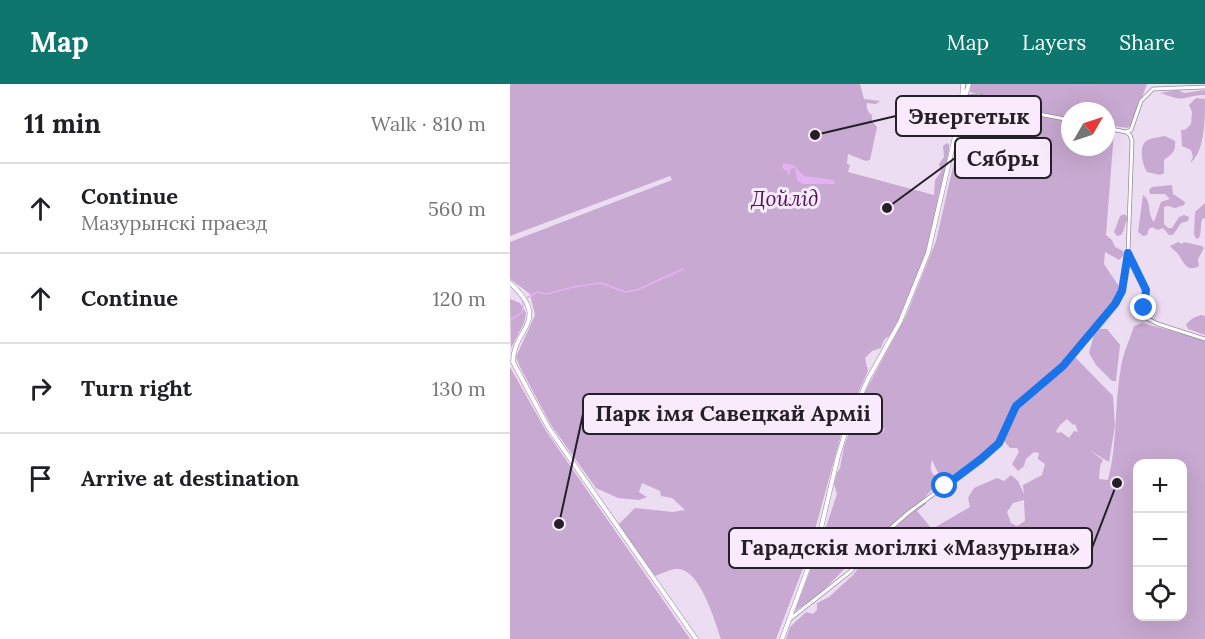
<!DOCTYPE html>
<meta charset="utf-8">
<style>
body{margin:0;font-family:Lora,serif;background:#f6f6f6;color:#202124}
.controls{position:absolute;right:18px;bottom:18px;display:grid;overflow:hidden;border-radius:12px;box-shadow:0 6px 24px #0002}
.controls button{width:54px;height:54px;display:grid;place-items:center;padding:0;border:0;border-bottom:2px solid #e0e0e0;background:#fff;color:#202124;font:30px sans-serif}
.compass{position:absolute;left:551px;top:18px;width:54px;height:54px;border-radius:50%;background:#fff;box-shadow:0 6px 24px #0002;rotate:51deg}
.stop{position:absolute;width:18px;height:18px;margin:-14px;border:4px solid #1a73e8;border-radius:50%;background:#fff}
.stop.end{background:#1a73e8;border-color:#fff;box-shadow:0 2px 6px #0008}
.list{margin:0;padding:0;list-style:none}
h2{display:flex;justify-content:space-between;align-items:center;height:78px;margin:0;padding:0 24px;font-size:26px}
h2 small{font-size:20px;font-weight:400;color:#757577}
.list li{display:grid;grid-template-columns:39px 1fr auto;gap:18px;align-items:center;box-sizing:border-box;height:90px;padding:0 24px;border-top:2px solid #e0e0e0}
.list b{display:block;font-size:22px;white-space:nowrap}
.list p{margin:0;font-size:20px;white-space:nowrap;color:#757577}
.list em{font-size:20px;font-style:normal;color:#757577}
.icon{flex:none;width:33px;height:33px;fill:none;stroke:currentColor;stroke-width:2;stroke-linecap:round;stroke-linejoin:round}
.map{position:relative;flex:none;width:695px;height:555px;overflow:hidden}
header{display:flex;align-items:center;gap:36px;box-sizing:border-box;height:84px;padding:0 30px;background:#0f766e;color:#fff}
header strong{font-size:28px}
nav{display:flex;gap:33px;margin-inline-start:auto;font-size:21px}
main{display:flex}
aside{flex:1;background:#fff}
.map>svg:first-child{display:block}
</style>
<header>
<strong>Map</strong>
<nav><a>Map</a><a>Layers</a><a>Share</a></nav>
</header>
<main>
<aside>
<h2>11 min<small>Walk · 810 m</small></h2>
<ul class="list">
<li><svg class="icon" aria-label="ahead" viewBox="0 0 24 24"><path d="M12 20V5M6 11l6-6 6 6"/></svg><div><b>Continue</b><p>Мазурынскі праезд</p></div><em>560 m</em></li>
<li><svg class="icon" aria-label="ahead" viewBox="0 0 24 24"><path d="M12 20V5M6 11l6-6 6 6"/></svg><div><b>Continue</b></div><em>120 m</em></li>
<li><svg class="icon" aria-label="right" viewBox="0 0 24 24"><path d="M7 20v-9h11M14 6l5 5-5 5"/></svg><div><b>Turn right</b></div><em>130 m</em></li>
<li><svg class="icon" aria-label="arrive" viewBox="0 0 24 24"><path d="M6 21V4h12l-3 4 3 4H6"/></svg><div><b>Arrive at destination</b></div></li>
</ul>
</aside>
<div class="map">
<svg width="695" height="555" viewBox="0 0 695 555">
<rect width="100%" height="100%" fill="#edddf2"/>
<path fill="#c8a9d1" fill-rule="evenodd" d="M0,0H350L354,15L370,17L366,20L357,19C356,23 358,29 362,31V37L367,43L360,76L356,77L338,70L337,80L340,81L338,88L424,111L425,96L431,88L429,80L434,73L433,62L437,59L439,61V66L431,107L428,113V121L421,154L414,175L388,237L379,252L374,256L371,264L362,267L355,274L358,287L334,340L298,471L266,555H211C205,538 190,484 167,485C160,485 151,490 145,492L108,441L125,424L163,428L175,426L162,414L151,412L150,407L132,399L129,408L137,413L129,416L108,414L86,404L41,341L10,283L6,273L25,231L20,210L0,195V158L162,96L160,92L0,152Z
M461,0H637L622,40L618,44L596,41V27H560V34L519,26L463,9L460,8Z
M668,6L674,9L695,6V11C686,11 683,12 675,14C666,16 658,11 650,9Z
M461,14L471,15L508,28L560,38V63H596V45L604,47L596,151L602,156L605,163L613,167L614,171L609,176L595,168L594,180L610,204L603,218L552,281L502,327L489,358L470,375L434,401L422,376C417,393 428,389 430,401L424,403L411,418L356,463L309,511L285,527L312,455L327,410L324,400L327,389L330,384L334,363L350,317L396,232L426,157L458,17Z
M686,14L695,15C695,36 695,68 680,79L683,73L681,66L672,62L671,46H675L681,40L682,28L679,21Z
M655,52L665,57C666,68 662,70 654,76V89L650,91L637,88C632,80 627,59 640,55C644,54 650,53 655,52Z
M662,101L663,110L675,118L674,121L665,124L658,122L654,123V140L658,144H662L669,133L674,131L679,133L678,137L671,139L663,151H659L653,144L648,146L642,143L639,145L637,151L633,152L628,148L633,111C642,117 637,130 644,138L651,118L660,115L655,110H640L639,106L642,103Z
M695,119V134L692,135C690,142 692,147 689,154L686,155L684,150L685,128Z
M615,130L618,135C614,140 615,146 611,151L607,152L604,148L610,132Z
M668,158L672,160L674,158L692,162L694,164L688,175L689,182C678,188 675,181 670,173C667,167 663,167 660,162Z
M0,215L10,219L16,229L14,239L1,264Z
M691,231L695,232V251L678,245L676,240L683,234Z
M632,239L695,256V555H276L280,543L296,528L303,530L307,526V519L319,513L343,491L360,468L399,430L416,417V420L407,427L422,445L460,423L458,414L464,404L487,394L494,397L501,391L508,397L514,410L513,401L532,391L535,380L528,375L529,369L524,368L516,375L514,382L508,387L502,380L509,368L507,364H500L493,356L509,321L553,284H555L565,273L603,312L605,342L599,378L579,366L593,376L590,382L589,395L598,396C608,358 604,321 611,283C613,269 620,255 624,242ZM557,335L563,341L565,340L568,348L564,347L559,354L551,348L548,349L546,347L550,341ZM628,380H672V532H628ZM514,416L515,437L507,442L501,439L497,428L503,419Z
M589,245H597L610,261L606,297H602L586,281L579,269L584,251Z
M0,283L36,347L180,555H0Z"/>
<path fill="#e4b2f2" d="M273,79L284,81L294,92L324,96L325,100H292L287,96L285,83L281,85L278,92L277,87L272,84Z
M362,331H364L365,336L370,337V344H376L372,350L368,351L360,343Z"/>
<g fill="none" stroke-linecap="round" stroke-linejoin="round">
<path stroke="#e4b2f2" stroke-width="1.5" d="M17,214L27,208L37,210L63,203L91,199L115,208L127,206L173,185
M0,236L12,229L13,218"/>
<g stroke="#97889c" stroke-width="4.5">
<path id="street" d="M455,13L469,12L513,27L560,36
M596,44L616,48L621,46L631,17L643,5L695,3
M616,48L620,51L622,57L618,169L636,206L634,233L648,240L695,255
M280,535L341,487L357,465L398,429L471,375L489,359L505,322L553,282L605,220L612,207L618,169"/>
</g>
<g stroke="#97889c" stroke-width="5">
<path id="secondary" d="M452,17L453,0
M0,199C42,237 3,244 3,278L38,343L186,555
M272,555L308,457L328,372L337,343L358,295L390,238L418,169L452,22L459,0"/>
</g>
<use href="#street" stroke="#fff" stroke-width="3"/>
<use href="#secondary" stroke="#fff" stroke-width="4"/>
</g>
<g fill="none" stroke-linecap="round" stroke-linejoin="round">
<path stroke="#1a73e8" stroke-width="8" d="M435,402L471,375L489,359L506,322L553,282L605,220L612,207L618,169L636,206L634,224"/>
</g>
<g text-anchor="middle" stroke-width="6" stroke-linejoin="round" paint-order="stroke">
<g font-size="21" font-style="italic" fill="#50155f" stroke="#f9ebfc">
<text x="275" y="122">Дойлід</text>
</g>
</g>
<path fill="none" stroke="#251f27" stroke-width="2" d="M305 51L386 32M377 124L445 74M49 440L73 330M607 399L582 464"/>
<g fill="#251f27" stroke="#f9ebfc" stroke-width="2">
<circle cx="305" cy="51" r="6"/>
<circle cx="377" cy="124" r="6"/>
<circle cx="49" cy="440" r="6"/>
<circle cx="607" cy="399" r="6"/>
</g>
<g fill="#f9ebfc" stroke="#251f27" stroke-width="2">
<rect x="386" y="12" width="145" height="40" rx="6"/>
<rect x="445" y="54" width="96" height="40" rx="6"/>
<rect x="73" y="310" width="299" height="40" rx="6"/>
<rect x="219" y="444" width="363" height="40" rx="6"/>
</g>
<g font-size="22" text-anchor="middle" font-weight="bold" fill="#251f27">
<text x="459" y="40">Энергетык</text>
<text x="493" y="82">Сябры</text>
<text x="223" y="337">Парк імя Савецкай Арміі</text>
<text x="400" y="471">Гарадскія могілкі «Мазурына»</text>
</g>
</svg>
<div class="controls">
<button>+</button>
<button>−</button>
<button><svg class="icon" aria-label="locate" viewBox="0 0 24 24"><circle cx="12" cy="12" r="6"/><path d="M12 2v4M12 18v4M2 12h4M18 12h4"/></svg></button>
</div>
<svg class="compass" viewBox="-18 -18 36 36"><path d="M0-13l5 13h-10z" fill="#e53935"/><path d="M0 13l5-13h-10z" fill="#757577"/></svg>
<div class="stop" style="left:435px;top:402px"></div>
<div class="stop end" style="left:634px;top:224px"></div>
</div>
</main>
